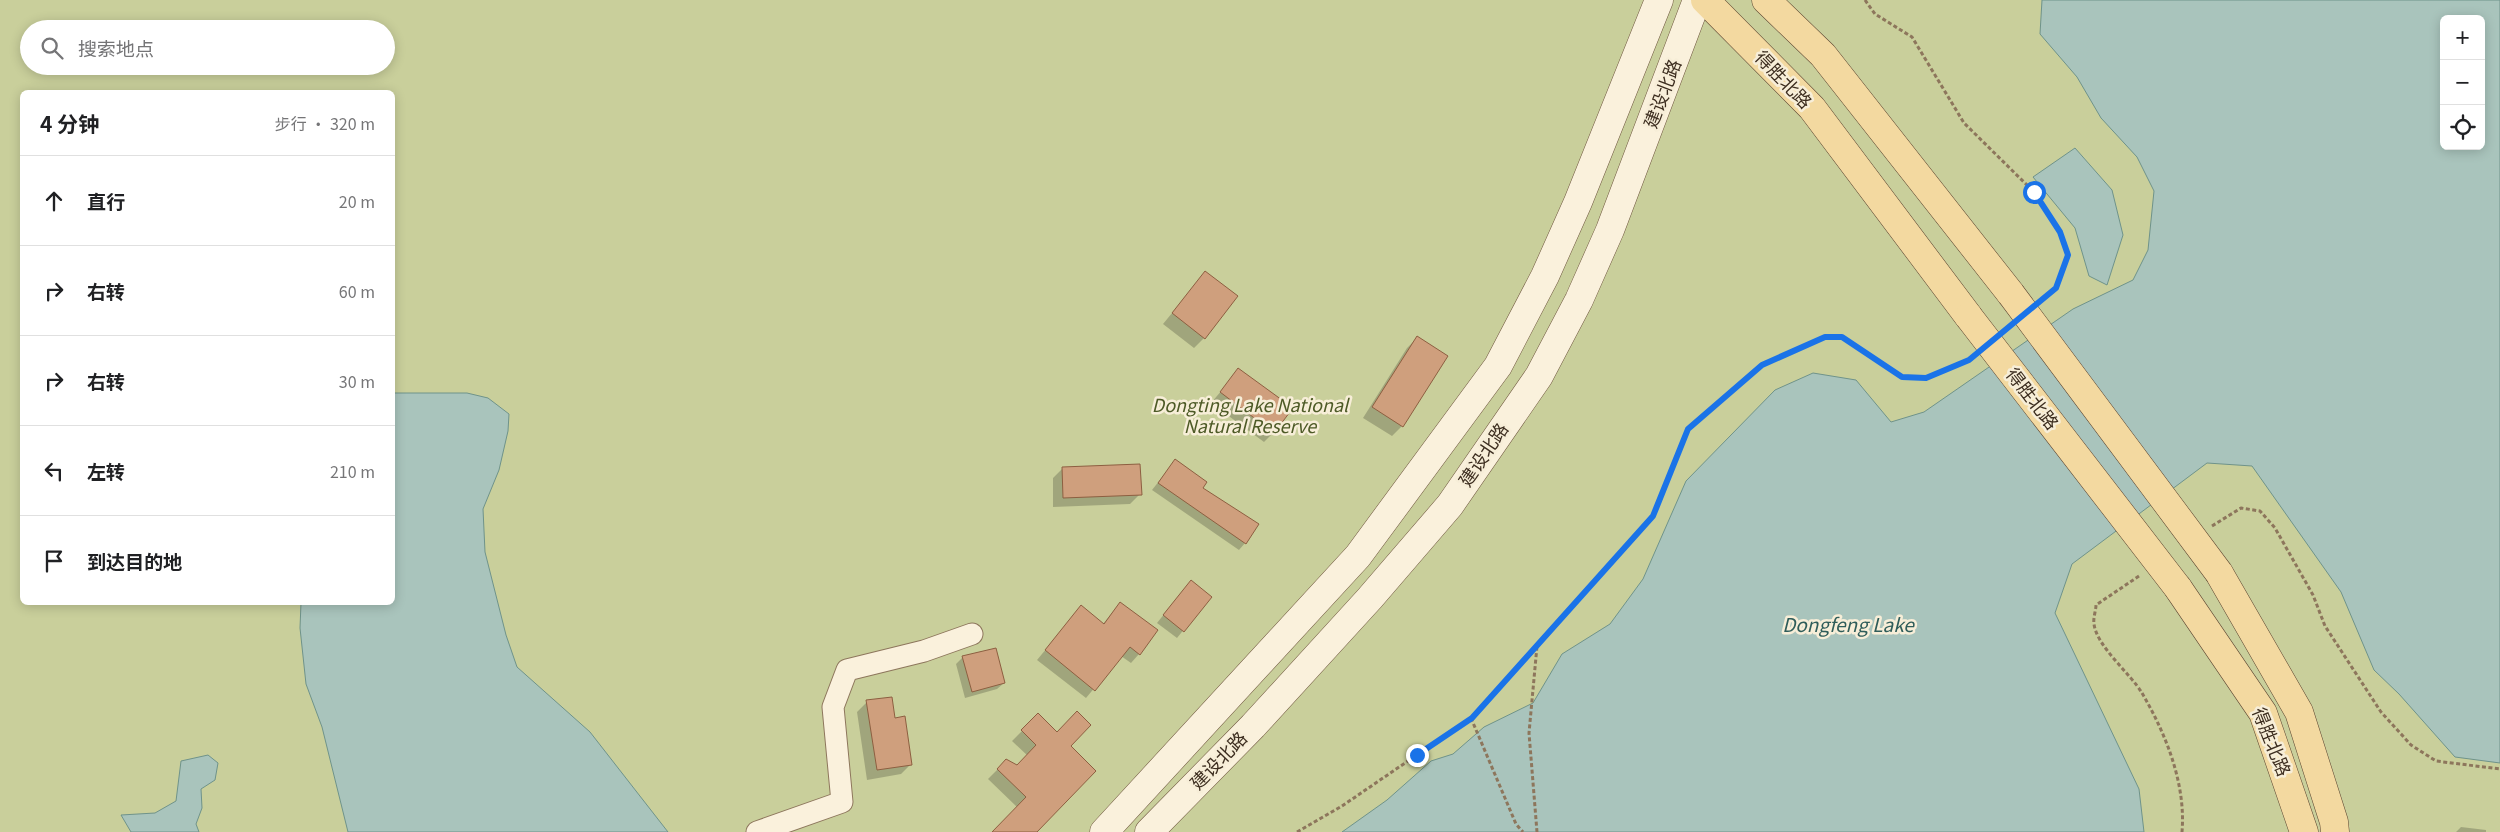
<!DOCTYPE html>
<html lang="zh">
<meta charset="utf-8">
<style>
body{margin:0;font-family:Georgia,"Noto Sans SC",serif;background:#f6f6f6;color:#202124}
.controls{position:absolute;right:15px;top:15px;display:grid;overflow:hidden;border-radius:8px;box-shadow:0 2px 12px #0003}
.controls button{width:45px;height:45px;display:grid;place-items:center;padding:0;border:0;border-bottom:1px solid #e0e0e0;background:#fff;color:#202124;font:25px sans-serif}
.stop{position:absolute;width:15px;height:15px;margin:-11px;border:4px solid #1a73e8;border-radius:50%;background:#fff}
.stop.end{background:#1a73e8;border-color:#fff;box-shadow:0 1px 5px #0008}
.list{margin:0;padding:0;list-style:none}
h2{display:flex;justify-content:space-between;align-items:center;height:65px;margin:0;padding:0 20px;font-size:21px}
h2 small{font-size:16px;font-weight:400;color:#757577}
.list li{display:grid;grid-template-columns:32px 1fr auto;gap:15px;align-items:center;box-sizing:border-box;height:90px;padding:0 20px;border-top:1px solid #e0e0e0}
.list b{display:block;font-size:19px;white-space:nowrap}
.list em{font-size:16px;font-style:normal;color:#757577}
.icon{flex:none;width:28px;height:28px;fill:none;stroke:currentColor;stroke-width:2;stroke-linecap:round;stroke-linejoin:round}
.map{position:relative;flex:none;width:2500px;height:832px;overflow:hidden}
.search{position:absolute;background:#fff;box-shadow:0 2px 12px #0003;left:20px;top:20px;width:375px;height:55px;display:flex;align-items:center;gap:12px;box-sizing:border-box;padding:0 18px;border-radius:28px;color:#757577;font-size:19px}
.panel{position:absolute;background:#fff;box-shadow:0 2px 12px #0003;left:20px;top:90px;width:375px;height:515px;border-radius:8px}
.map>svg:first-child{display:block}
</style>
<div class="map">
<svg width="2500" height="832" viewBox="0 0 2500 832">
<rect width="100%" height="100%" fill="#f0e4c8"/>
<path fill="#c9cf9b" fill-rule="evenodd" d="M0,0H2500V832H0ZM2444,19H2481V146H2444ZM29,29H386V66H29ZM22,92H392V602H22Z"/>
<path fill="#a9c4bc" stroke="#6f938a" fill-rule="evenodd" d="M2042,0H2500V763L2455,757L2399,694L2374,670L2341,592L2252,466L2207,463L2072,564L2055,613L2139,789L2144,832H1342L1387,800L1431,761L1453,754L1484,727L1533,703L1562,654L1610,624L1643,579L1686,481L1775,390L1813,373L1856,380L1891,422L1924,412L2073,309L2133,280L2148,250L2154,191L2137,157L2101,118L2077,77L2040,34ZM2444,19H2481V146H2444Z
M2075,148L2112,190L2123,235L2107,285L2089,276L2075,228L2033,177Z
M393,393H467L488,398L509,414L508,431L499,470L483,509L485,552L506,635L517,667L590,732L668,832H348L322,727L306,684L300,628L301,603L392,602Z
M208,755L218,763L215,780L201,789L202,808L196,824L199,832H131L121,815L155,813L176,801L181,761Z"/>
<path fill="#0003" d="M1205,273L1204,338L1194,348L1163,324Z
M1417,338L1402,426L1392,436L1363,418L1407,348Z
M1239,370L1274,432L1264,442L1211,403Z
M1175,461L1245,543L1239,550L1152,490Z
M1063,468L1140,494L1130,504L1053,507V478Z
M1185,588L1210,597L1177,638L1157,623Z
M1120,603L1139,654L1131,663L1121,656L1086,698L1037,660L1081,607L1103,624Z
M963,657L1004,683L997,689L965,698L956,664Z
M867,702L911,764L901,774L867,780L857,712Z
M1038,715L1069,746L1035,832H993L1017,807L988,779L1006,761L1017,767L1028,756L1012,741Z
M2461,827L2486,830V832H2456Z"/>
<path fill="#cf9f7d" stroke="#8d5f41" d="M1205,271L1238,296L1205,339L1172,313Z
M1417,336L1448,356L1403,427L1372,407Z
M1238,368L1293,408L1274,433L1220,392Z
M1175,459L1207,482L1203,488L1259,524L1246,544L1158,483Z
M1140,464L1142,495L1063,498L1062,467Z
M1191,580L1212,597L1184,632L1163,615Z
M1120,602L1158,630L1140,655L1130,647L1095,691L1045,650L1081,605L1104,624Z
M996,648L1005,683L972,692L962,656Z
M892,697L895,718L905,716L912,765L877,770L866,700Z
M1077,711L1091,725L1071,746L1096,771L1037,832H992L1026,797L997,769L1006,759L1017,765L1036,745L1021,730L1038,713L1057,732Z"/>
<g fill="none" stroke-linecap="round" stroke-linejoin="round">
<g stroke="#8d765c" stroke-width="23">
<path id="street" d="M757,832L842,802L833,707L847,670L924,651L972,634"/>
</g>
<g stroke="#6f573f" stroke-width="29">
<path id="secondary" d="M1104,832L1358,556L1498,366L1545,276L1578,202L1659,0
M1149,832L1253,726L1370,598L1450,505L1539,376L1579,300L1610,230L1697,0"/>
</g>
<g stroke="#5b4430" stroke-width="29">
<path id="primary" d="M1705,0L1812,108L1969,317
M1766,0L1823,55L2011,294
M2219,573L2299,712L2334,822L2335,832
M2178,588L2263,713L2304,832"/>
</g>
<path stroke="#8d765c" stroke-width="3" stroke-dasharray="4 2.5" stroke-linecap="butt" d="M1865,0L1875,14L1912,37L1964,123L2034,192L2059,232L2068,255L2056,288L2042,300
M2212,526L2241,508L2260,511L2275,528L2313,595L2325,626L2381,712L2411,745L2436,761L2500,769
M2139,576L2096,605C2096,610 2093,618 2094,624C2097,647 2130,673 2142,693C2166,734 2186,784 2182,832
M1471,718L1516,824L1523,832
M1297,832L1342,806L1471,718L1653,516L1688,429L1762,365L1825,337H1842L1902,377L1926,378L1972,358
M1537,832L1529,733L1537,646"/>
<use href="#street" stroke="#faf1dc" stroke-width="21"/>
<use href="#secondary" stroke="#faf1dc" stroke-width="28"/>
<use href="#primary" stroke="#f3d9a0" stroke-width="28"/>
<g stroke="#5b4430" stroke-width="29" stroke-linecap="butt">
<path id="primary-bridge" d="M2011,294L2219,573
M1969,317L2178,588"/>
</g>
<use href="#primary-bridge" stroke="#f3d9a0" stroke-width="28"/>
</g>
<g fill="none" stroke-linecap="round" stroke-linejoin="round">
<path stroke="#1a73e8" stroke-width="6" d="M1417,755L1472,718L1653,516L1688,429L1762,365L1825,337H1842L1902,377L1926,378L1969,360L2056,288L2068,255L2060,232L2034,192"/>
</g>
<g text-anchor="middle" stroke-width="5" stroke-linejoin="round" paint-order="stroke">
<g font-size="18" fill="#3d2e20" stroke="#f7eed8">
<text transform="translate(1783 80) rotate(46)" y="6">得胜北路</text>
<text transform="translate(1663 94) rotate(-69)" y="6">建设北路</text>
<text transform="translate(2032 399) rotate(52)" y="6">得胜北路</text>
<text transform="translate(1484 455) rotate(-56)" y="6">建设北路</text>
<text transform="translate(2271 742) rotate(68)" y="6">得胜北路</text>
<text transform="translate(1219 761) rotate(-46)" y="6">建设北路</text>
</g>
<g font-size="18" font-style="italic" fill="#4d5a26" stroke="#f7eed8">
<text x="1250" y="412">Dongting Lake National<tspan x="1250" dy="21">Natural Reserve</tspan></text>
</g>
<g font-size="19" font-style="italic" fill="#2f5d5a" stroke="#f7eed8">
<text x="1848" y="632">Dongfeng Lake</text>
</g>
</g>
</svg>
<div class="controls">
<button>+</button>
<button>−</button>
<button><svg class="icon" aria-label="locate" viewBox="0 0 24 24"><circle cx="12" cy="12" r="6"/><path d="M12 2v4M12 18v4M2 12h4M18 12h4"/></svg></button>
</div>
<div class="stop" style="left:2034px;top:192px"></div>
<div class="stop end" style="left:1417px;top:755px"></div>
<div class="search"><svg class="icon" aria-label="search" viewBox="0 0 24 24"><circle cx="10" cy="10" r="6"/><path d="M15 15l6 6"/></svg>搜索地点</div>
<section class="panel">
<h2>4 分钟<small>步行 · 320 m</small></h2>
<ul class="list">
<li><svg class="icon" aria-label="ahead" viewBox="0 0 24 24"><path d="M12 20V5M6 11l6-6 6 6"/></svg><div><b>直行</b></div><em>20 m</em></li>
<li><svg class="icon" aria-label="right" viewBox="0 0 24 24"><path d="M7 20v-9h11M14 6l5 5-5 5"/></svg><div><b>右转</b></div><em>60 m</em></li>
<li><svg class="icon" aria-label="right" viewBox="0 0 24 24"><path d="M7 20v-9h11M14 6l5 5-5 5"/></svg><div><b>右转</b></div><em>30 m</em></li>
<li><svg class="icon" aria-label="left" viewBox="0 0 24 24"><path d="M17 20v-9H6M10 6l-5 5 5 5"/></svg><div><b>左转</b></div><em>210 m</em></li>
<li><svg class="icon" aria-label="arrive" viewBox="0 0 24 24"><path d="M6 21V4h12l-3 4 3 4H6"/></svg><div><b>到达目的地</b></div></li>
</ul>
</section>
</div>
